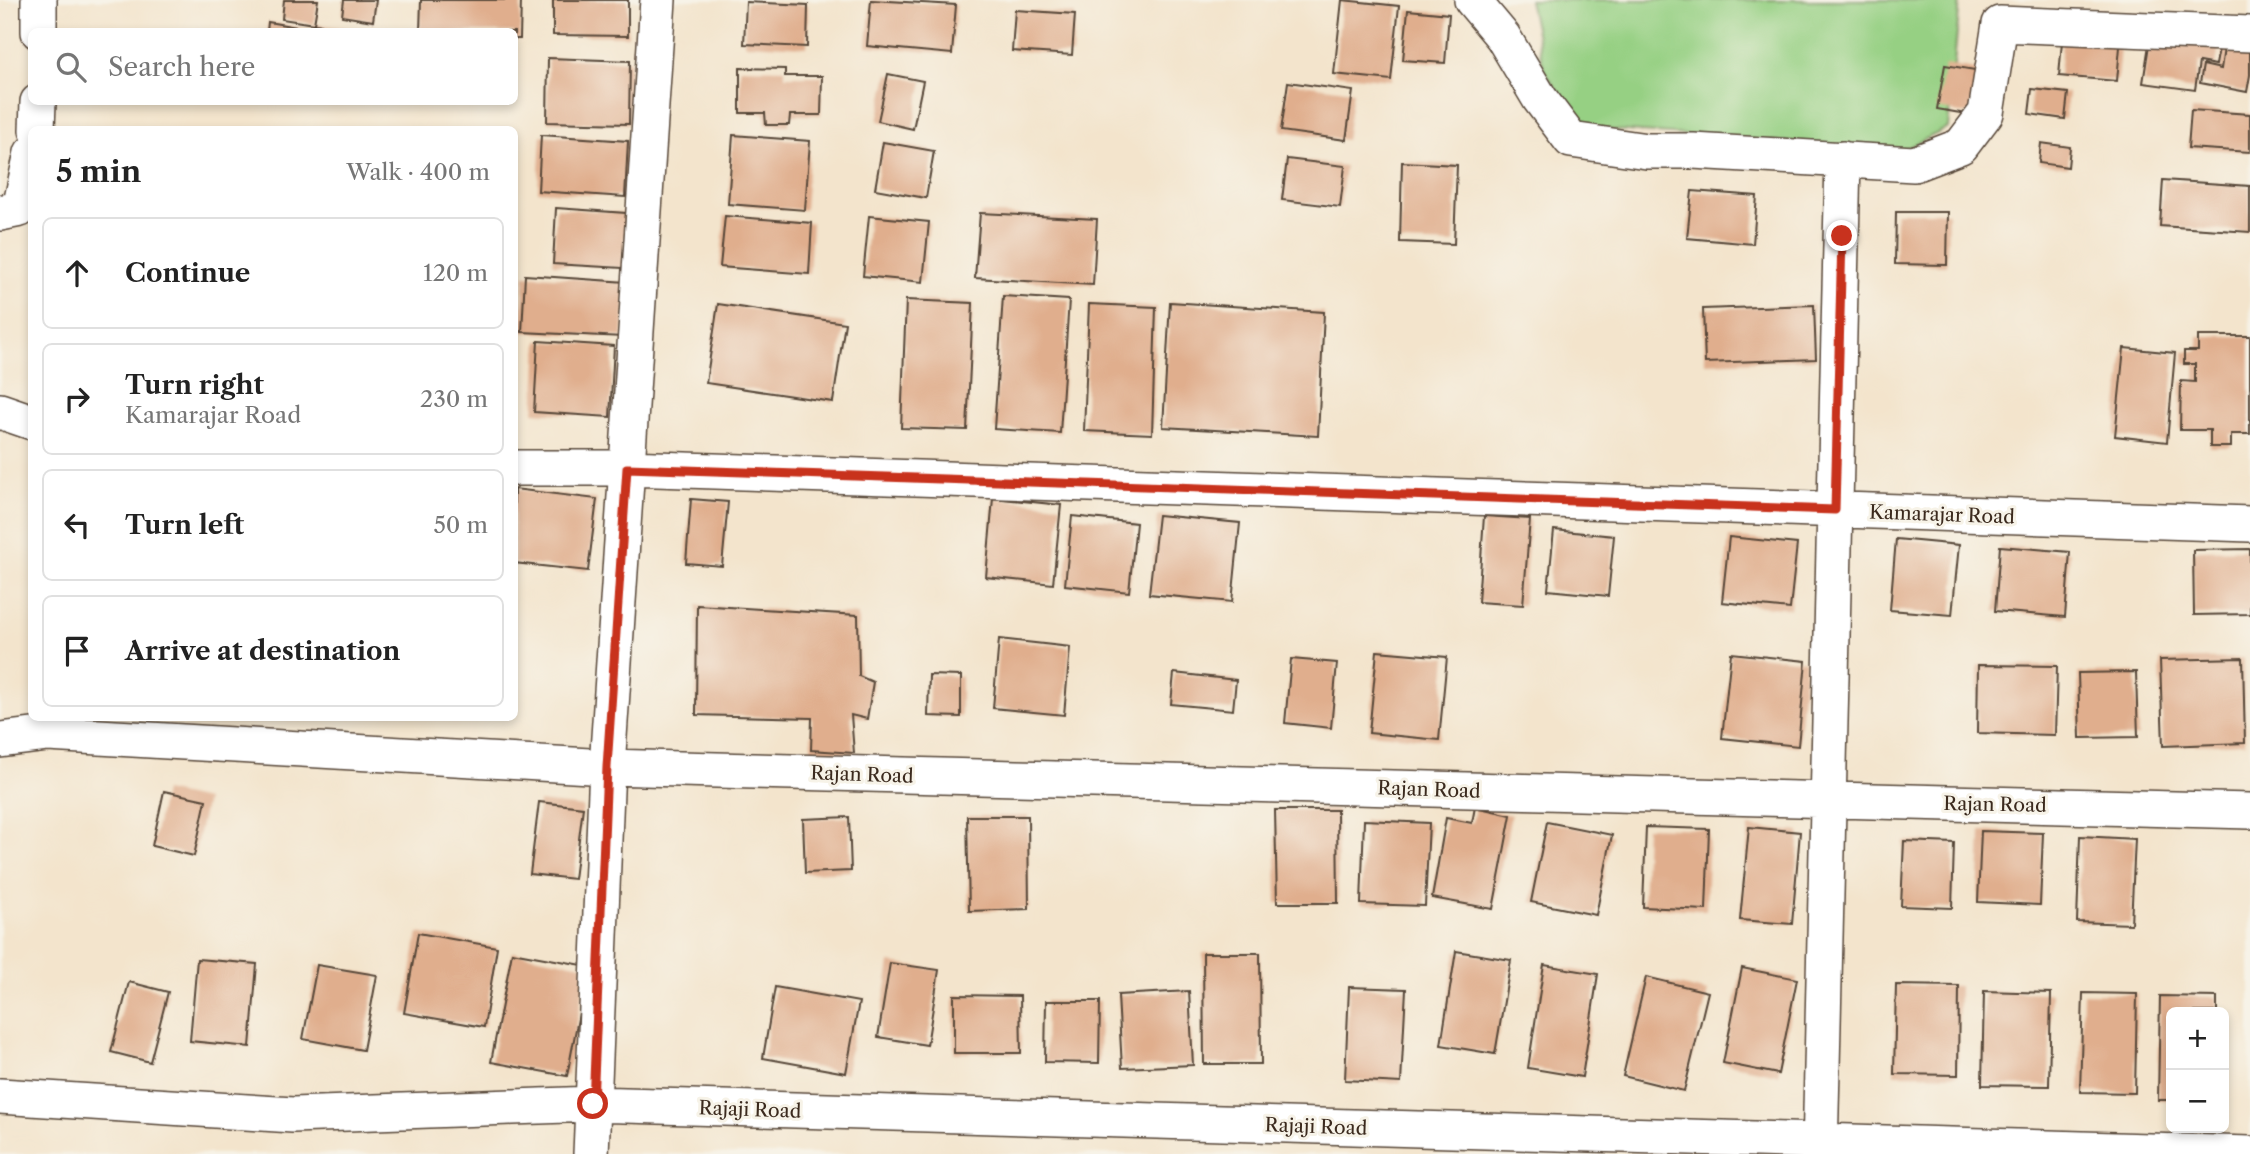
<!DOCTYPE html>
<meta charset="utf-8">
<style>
body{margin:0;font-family:"Libre Caslon Text",serif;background:#f6f6f6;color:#222}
.controls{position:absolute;right:21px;bottom:21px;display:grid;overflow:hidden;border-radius:10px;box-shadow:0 4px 10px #0003}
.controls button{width:63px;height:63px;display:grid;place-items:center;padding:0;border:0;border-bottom:2px solid #e0e0e0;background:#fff;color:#222;font:35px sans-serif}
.stop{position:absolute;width:21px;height:21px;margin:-16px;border:5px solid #c8321e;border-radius:50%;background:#fff}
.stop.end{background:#c8321e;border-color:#fff;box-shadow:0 2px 7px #0008}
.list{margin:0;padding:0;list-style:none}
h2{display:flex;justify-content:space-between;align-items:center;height:91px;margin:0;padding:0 28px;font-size:30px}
h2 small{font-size:23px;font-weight:400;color:#767676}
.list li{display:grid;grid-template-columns:46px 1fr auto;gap:21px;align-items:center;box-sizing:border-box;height:112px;margin:0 14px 14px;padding:0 14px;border:2px solid #e0e0e0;border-radius:10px}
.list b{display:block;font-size:26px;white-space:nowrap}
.list p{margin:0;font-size:23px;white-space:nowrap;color:#767676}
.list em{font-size:23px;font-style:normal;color:#767676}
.icon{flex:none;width:38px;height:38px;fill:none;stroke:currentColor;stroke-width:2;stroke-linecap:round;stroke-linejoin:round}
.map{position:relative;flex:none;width:2250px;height:1154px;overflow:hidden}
.search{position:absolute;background:#fff;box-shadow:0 4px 10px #0003;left:28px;top:28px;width:490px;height:77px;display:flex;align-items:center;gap:18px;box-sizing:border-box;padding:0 24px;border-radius:10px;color:#767676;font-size:26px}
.panel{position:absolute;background:#fff;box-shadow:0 4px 10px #0003;left:28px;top:126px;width:490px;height:595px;border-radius:10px}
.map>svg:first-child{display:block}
</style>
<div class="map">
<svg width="2250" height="1154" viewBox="0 0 2250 1154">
<rect width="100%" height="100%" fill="#f7f3e8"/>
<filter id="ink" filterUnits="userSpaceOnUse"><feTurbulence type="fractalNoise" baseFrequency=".0143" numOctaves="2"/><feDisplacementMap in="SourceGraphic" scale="14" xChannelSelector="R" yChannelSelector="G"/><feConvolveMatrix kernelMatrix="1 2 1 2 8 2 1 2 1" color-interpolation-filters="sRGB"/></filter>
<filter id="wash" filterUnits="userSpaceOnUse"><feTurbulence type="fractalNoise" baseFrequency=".00686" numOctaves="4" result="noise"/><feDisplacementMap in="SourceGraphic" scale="28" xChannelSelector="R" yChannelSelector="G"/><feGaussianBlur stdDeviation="1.57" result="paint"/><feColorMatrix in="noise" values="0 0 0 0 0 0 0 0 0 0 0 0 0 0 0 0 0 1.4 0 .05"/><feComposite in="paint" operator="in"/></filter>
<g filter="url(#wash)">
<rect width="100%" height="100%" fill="#f3e4cc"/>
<path fill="#96d083" stroke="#687d50" stroke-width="2" d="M1529,0H1960L1948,128L1903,150L1583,128L1544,70Z"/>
<g id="blocks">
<path fill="#e0ae8d" d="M284,0H318L314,24L282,19Z
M344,0H376L373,21L342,16Z
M421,0H521L520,39H514V32H420Z
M553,0H628V36L553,35Z
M871,0L956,5L952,54L867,46Z
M1342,0L1399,6L1391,80L1334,74Z
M746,2L808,5L807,47L744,44Z
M1015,10L1075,14L1072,55L1012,51Z
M1408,10L1449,14L1445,63L1403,60Z
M268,22L314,30V24L361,30V32H267Z
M2063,30L2121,35L2117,81L2059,76Z
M2151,32L2220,42L2216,65L2199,62L2195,90L2143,83Z
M2225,41L2250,45V75L2247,92L2200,83L2203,65L2221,69Z
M548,58L630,61L629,124L547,122Z
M1945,65L1981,71L1972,115L1937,109Z
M740,68L785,69V76H822L821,115H790L789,125H766L765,113H740Z
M888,74L923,81L913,129L878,121Z
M1288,82L1353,91L1346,140L1281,131Z
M2032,89L2068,93L2065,119L2029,114Z
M2191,110L2250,114V152L2188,148Z
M541,135L628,141L625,197L538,191Z
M733,135L810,141L805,210L728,204Z
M883,142L934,151L926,198L875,189Z
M2041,143L2070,147L2068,167L2039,163Z
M1287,159L1345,166L1340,207L1282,200Z
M1402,162L1457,165L1454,244L1400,242Z
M2163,180L2250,186V232L2160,226Z
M1692,191L1757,196L1753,244L1687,238Z
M556,208L626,213L623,268L553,264Z
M1896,212H1948L1947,265L1895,264Z
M980,213L1097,219L1093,285L975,278Z
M725,216L812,223L809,274L720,267Z
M869,216L929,222L923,282L863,276Z
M525,275L626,282L623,337L522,332Z
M1003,296L1069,300L1060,433L994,429Z
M906,300L973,303L967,430L901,428Z
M1170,302L1324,312L1318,436L1163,427Z
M718,304L845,323L833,402L706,383Z
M1089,304L1156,307L1152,434L1084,431Z
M1814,305L1816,359L1705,363L1703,309Z
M2198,336H2250V434H2231V447H2210V430H2180L2181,381L2195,382V364H2184V351H2198Z
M538,341L614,346L610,417L534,412Z
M2124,348L2175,353L2167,442L2115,436Z
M514,489L597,499L588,571L514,563Z
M993,498L1061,505L1053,584L986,577Z
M691,499L728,502L722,566L686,563Z
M1158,515L1240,523L1232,602L1149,594Z
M1072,516L1136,523L1129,592L1065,585Z
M1484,516L1530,519L1523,605L1478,602Z
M1554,530L1614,536L1608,596L1548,590Z
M1729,537L1797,544L1790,609L1722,602Z
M1896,539L1959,545L1952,615L1890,610Z
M2000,546L2070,552L2065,617L1995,611Z
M2250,549V614L2194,615L2193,550Z
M697,605L858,615L859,676L873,682L867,719L851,715L854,753L811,750L812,718L696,715Z
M999,639L1070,647L1064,715L993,708Z
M1377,651L1447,657L1439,740L1369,733Z
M1731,653L1806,661L1798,746L1722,738Z
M2243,658L2245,743L2163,746L2160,660Z
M1291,659L1337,663L1331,728L1285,723Z
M1978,665L2057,666L2055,735L1977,733Z
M2136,672L2138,737L2080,738L2078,673Z
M1174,673L1236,680L1233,710L1171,704Z
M929,675L961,676V717L928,716Z
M164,791L206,800L194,856L152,846Z
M539,802L583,807L574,879L530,874Z
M1475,807L1511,815L1493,909L1432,898L1446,818L1472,823Z
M1275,810H1337L1338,903H1277Z
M967,816H1028L1029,909L969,911Z
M849,817L851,871L805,873L803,819Z
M1364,820L1429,823L1425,906L1361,904Z
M1547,822L1612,835L1596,915L1531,902Z
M1646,827L1709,829L1706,910L1643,907Z
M1749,827L1800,832L1792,924L1740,920Z
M1981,831L2043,833L2040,905L1978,902Z
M2080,836L2135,839L2131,924L2077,922Z
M1904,841L1954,843L1952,908L1901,906Z
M418,933L497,947L484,1027L404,1013Z
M1456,951L1511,960L1495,1054L1441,1045Z
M512,952L588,966L567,1076L491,1062Z
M1203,953H1260L1261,1064H1204Z
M197,959L257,964L250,1047L190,1041Z
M890,963L939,970L927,1045L878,1037Z
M317,965L377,975L363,1050L303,1039Z
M1544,965L1598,974L1582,1077L1528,1068Z
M1742,968L1797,979L1778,1074L1723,1063Z
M1646,977L1708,992L1684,1091L1623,1076Z
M129,982L168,992L150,1062L111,1052Z
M1896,985L1959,986L1958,1075L1894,1074Z
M775,987L859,1002L846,1073L763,1058Z
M1349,987L1406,989L1401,1083L1345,1080Z
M1189,991L1193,1065L1122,1068L1118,995Z
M1984,991L2051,993L2049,1086L1982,1085Z
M2083,993L2137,994L2135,1093L2080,1092Z
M954,995L1020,996L1021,1053H954Z
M2160,996L2217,997V1012H2171V1100H2158Z
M1046,1001H1100L1099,1063L1045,1062Z"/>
</g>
</g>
<g filter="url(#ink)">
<use href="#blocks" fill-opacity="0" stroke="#574638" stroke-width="2"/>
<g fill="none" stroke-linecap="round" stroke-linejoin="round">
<g stroke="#574638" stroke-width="38">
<path id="minor" d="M1472,0L1503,37L1540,99L1571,140L1647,151H1693L1914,164L1961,146L1986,113L2000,24L2250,34
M39,32V0
M37,130L38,102
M0,213L20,209L32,153
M0,411L32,422
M514,468H627L2250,524
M0,740L48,734L607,767L2250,811
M0,1096L293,1115L593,1104L2250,1154
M591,1154L607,767L658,0
M1820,1154L1843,159"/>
</g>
<use href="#minor" stroke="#fff" stroke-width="35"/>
</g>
</g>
<g fill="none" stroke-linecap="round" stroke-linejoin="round" filter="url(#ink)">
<path stroke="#c8321e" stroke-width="9" d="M593,1104L607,767L627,468L1835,510L1842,236"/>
</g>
<g text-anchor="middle" stroke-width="6" stroke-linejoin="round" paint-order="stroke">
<g font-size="19" fill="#3b2a1e" stroke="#f7f3e8">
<text transform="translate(1942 514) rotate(2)" y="7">Kamarajar Road</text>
<text transform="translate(862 774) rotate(2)" y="7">Rajan Road</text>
<text transform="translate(1429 789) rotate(2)" y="7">Rajan Road</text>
<text transform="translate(1995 804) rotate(1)" y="7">Rajan Road</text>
<text transform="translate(750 1109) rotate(2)" y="7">Rajaji Road</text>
<text transform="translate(1316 1126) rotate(2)" y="7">Rajaji Road</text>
</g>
</g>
</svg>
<div class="controls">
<button>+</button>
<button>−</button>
</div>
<div class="stop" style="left:593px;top:1104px"></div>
<div class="stop end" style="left:1842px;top:236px"></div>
<div class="search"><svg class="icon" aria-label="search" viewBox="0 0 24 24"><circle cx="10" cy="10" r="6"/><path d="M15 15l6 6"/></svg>Search here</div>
<section class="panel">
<h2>5 min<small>Walk · 400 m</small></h2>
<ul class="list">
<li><svg class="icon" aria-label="ahead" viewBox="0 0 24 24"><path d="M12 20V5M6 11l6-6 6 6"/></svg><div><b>Continue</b></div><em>120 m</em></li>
<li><svg class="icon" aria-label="right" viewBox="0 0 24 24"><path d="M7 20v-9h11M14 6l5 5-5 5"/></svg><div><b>Turn right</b><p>Kamarajar Road</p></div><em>230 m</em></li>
<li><svg class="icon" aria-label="left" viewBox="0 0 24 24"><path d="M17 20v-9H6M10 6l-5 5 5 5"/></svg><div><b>Turn left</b></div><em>50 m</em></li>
<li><svg class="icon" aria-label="arrive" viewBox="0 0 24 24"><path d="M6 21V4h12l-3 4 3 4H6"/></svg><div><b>Arrive at destination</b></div></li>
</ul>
</section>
</div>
